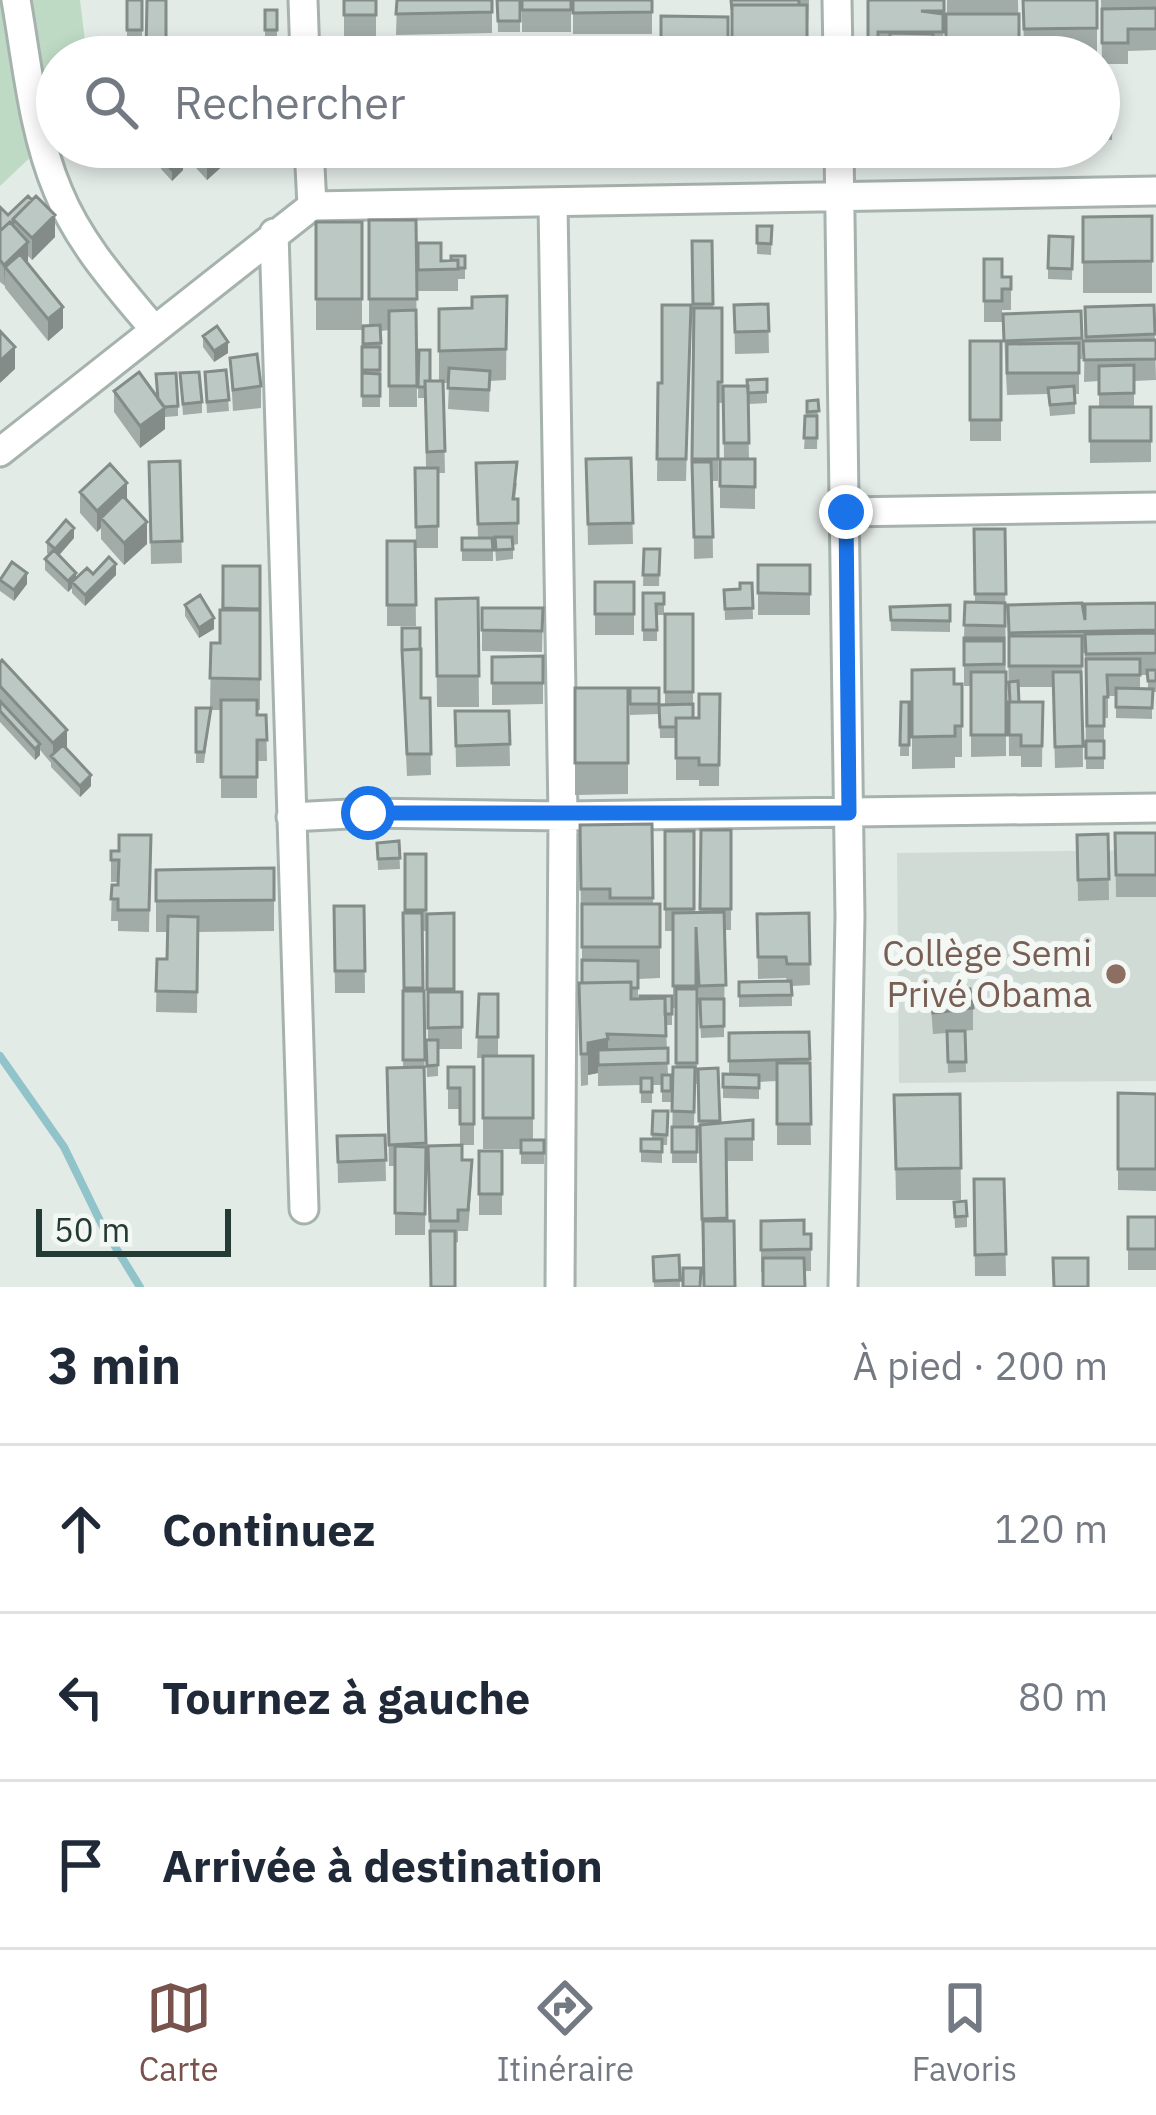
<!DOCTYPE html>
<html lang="fr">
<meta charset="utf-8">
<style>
body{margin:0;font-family:"IBM Plex Sans",sans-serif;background:#f2f2f3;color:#1f2937}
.scale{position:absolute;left:36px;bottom:30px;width:195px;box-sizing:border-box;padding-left:12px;border:6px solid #243a34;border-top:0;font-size:33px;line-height:42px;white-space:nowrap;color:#243a34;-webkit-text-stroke:9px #f3f8f5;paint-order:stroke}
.stop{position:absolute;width:36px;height:36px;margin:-27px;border:9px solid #1a73e8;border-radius:50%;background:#fff}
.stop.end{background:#1a73e8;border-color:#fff;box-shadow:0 3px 12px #0008}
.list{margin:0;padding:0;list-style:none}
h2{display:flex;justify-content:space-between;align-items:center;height:156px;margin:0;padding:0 48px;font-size:51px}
h2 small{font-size:39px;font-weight:400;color:#747a83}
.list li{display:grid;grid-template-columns:78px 1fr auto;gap:36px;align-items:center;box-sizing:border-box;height:168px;padding:0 48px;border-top:3px solid #e0e1e3}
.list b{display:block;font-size:45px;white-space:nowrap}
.list em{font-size:39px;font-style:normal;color:#747a83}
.icon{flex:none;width:66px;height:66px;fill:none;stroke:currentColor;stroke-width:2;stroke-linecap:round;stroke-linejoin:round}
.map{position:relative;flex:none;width:1156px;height:1287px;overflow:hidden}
.search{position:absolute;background:#fff;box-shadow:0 6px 18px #0003;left:36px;right:36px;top:36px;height:132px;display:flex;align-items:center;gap:30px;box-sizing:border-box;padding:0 42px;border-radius:66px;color:#747a83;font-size:45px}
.sheet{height:660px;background:#fff}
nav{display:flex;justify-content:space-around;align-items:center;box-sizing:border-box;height:168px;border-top:3px solid #e0e1e3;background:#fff;font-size:33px;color:#747a83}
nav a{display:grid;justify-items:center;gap:6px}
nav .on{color:#78524d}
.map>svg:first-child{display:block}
</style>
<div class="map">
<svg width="1156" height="1287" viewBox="0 0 1156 1287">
<rect width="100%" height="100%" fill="#e3ebe7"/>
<path fill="#d1dbd6" d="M1156,850V1081L899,1083L897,853Z"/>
<path fill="#bedac5" d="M0,0H80L87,57H57V142L38,150L0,186Z"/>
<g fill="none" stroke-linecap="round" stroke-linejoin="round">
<path stroke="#90c3ca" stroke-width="8" d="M0,1056L64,1147L103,1227L140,1287"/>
<g stroke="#a6b2ae" stroke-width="33">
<path id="street" d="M16,0C27,63 33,132 58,191C79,243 118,286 153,328
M303,0L305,57
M837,0L838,57
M309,147L312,206
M839,147L850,917L843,1287
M553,204L563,816L560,1287
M274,233L304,1209
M0,452L312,206L1156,191
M846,512L1156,507
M291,817L368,813L563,816L1156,808"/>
</g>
<use href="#street" stroke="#fff" stroke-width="27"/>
</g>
<path fill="#a1aca8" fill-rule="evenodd" d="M127,0H142V52L127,51Z
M147,0H166V57H146Z
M344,0H376V36H344Z
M397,0H492V33L396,35Z
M497,0H520V32H498Z
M522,0H571V32H522Z
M573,0H652V34H573Z
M731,0H809L807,57H732Z
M868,0H944L943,54H878V57H868Z
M947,0H1018L1019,57H946Z
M1023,0H1097V57H1024Z
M1101,0H1156V50L1128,51V64H1102Z
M265,10H277V41H265Z
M661,16L728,17V57H661Z
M1102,95L1113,96L1112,140L1101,139Z
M177,147H238V152L207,180Z
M161,158L183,170L172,181L161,169Z
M0,207L8,215L55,237L32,260L28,256V264L63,328L48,341L5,288V286L0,282Z
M1152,216V293H1083V217Z
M369,220H416L417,407H389V330L381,331L380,407H362L363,326H369Z
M316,222H362V330H316Z
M757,226H772L771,255L757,254Z
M1073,237L1072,280L1048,279V268Z
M692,241H712L713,308L722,382V403H718V481H712L713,558L694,559Z
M418,243L441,261L451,260L465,256V279H458V291H418Z
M984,259L1002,277H1011V310H1002V322H984Z
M507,296L506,380L490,381L489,412L448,409L449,383H443L445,473H438V548H416L415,468H426L425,398H418L419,350L430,381H439V309L472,308Z
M768,304L769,353L735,354L734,305Z
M691,305L686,481H657L658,383H662Z
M1154,305L1156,380L1134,381V407H1151V462L1090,463V407H1099V381L1084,382L1085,307Z
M1081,311L1082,359H1079V394H1075V414L1050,416L1048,394L1007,395L1003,314Z
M203,336L228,353L214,362L203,347Z
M970,341H1001V441H970Z
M230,358L261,386V408L233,411Z
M226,370L229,411L207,413L205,372Z
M180,373L202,402V413L183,415Z
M767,379V403L748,404L749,459H755V509L720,508V459H724L723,386H747Z
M114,391L157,398L178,406V416L165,417V429L140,448L114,412Z
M818,400L817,449H804L807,401Z
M631,458L633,544L588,545L586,459Z
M180,461L182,563L151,564L149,462Z
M476,463L517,483L515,499H518V544L513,545V559L496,561L495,545H493V561H462V538H478Z
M80,492L127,501L147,544L124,565L101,539V528L97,532L80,513Z
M974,529H1005L1006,756L971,757V686H964V638L965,602H975Z
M74,538L59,555L76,578L93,574L116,575L85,606L72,593V588L68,592L45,570V559L49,555L47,553V542Z
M387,541H415L416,626H387Z
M644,549H660L659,586H643Z
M758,565H810V615H758Z
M223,566H260V710H257V715H266L267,761H257V798H221V710H211L204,763H196V708H210L211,643H220Z
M0,578L27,584L14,601L0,591Z
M595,582H634V635H595Z
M752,583L753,619L725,620L724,590L740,589Z
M643,593H664V615H657V641H643Z
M478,598L479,707H437L436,599Z
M1156,603V692H1152V719L1116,718V696H1108V718H1104V769H1086L1085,653H1082L1083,767L1055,768L1053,687H1018L1019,702H1043L1042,767H1021V756H1009L1008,605L1085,620ZM1140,675H1148V689H1140Z
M185,605L214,629L199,638L185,616Z
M950,605V632L891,631L890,607Z
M482,608H543L542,652L482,651Z
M665,614H693V718H699L720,694L719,786H699V780H676V738H660L659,705H665Z
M402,628L421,698H430L431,775L407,776L402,671Z
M543,656V704L492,705V657Z
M0,662L67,750L91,786L80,797L51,767V763L40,750V755L35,760L0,722Z
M912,670L954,684H962V757H955V768L912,769Z
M575,688H628V794L575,795Z
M630,688H659V714L630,715Z
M901,702H909V756H900Z
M455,711H509L510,766L456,767Z
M652,824L653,904H660V978L638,979V999L672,996V1025H666L668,1075H671V1102H662V1085H652V1103H641V1085L598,1086V1073L588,1075V1085L581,1086L579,983H582V921H581L580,825Z
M701,830H731V930H725L724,1037L701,1038L696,951L697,1084H695L694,1127H697V1163H672L673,1067H676V1008H673V931H665V831H694V912H700Z
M1115,833H1156V897H1116Z
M1108,834L1109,900L1078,901L1077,835Z
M151,835L149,932L118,931V921H111L112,885H118V882H111V851H119Z
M399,841L400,869L378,870L377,843Z
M405,854H426V931H422L426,1143L425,1235H395V1166H389L387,1068H403Z
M274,868V931L198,932L197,1013L156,1012L157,959H167L168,932H156V870Z
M334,906H364L365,993H335Z
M454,913V992H462V1049H438V1076L427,1077L426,1040H428L427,914Z
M809,913L810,985L792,986V1006L739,1007V982L787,981L786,978L758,979L757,914Z
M479,994H498V1056H533V1140H544V1164H521V1149H483V1058H477Z
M930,994L973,1008V1030L963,1031H965L966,1072L948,1073L947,1033L933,1034Z
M809,1032L811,1145H777V1081L759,1082V1099L723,1098V1074L729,1075V1033Z
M448,1067H474V1145H460V1109H448Z
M718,1068L720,1123L753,1120V1161H727V1221L702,1240L698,1069Z
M1118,1093L1156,1094V1191L1118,1190Z
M960,1094L961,1200H896L894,1095Z
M653,1111H668L667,1145H662V1163L641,1162V1139H652Z
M385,1135L386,1181L338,1183L337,1136Z
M428,1146L462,1160L472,1181L468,1231H458V1242L455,1243L431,1287Z
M479,1151H502V1215H479Z
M974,1179H1004L1006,1276H975Z
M954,1202L967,1216V1227L955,1228Z
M1128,1217H1156V1270H1128Z
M761,1221L804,1234L811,1249V1271L761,1272Z
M679,1255L680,1287H654L653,1257Z"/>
<path fill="#838c88" d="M219,147H238V152L207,180V158Z
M183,160V170L172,181V170Z
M55,215V237L32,260V238Z
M28,242V263L5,267L4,286V265Z
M63,307V328L48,341V319Z
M228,342V353L214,362V351Z
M15,347V369L0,383V361Z
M165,408V429L140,448V426Z
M127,483V504L101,518V528L97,532V511Z
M147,522V544L124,565V543Z
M74,528V538L55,560V549Z
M116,564V575L85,606V595Z
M27,573V584L14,601V590Z
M76,573V583L72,582V588L68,592V581Z
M214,618V629L199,638V628Z
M67,730V751L53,758V743Z
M40,744V755L35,760V749Z
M91,775V786L80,797V786Z
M608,1039V1065H598V1073L588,1075V1043Z"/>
<path fill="#bbc8c3" stroke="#838c88" stroke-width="3" d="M127,0H142V30H127Z
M147,0H166V52H146Z
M344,0H376V15H344Z
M397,0H492V12L396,14Z
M497,0H520V21H498Z
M522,0H571V10H522Z
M573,0H652V12L573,13Z
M731,0H799V5H732V11Z
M868,0H944V11H921L943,14V32H878V39H868Z
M1023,0H1097V28L1024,29Z
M732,5H807V39H782V57H745V39H732Z
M1156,8V29H1128V43H1102V9Z
M265,10H277V30H265Z
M946,14H1019V48H946Z
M661,16L728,17V46H661Z
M890,33L933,34V57H890Z
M1102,95L1113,96L1112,129L1101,128Z
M197,147H219L207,158Z
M172,148L183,160L172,170L161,158Z
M28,196L32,200L13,219V224L10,222L0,231V207L8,215Z
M36,196L55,215L32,238L13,219Z
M1152,216V261L1083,262V217Z
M369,220H416L417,299H369Z
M10,222L28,242L4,265L0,260V231Z
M316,222H362V299H316Z
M757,226H772L771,244L757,243Z
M1049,236L1073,237L1072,269L1048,268Z
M692,241H712L713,304H693Z
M418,243H441V261L458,260V269L418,270Z
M20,254L63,307L48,319L5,267Z
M451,256H465V268H458V260H451Z
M984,259H1002V277H1011V289H1002V301H984Z
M507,296L506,349L439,351V309L472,308V297Z
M768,304L769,331L735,332L734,305Z
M662,305H691L686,459H657L658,383H662Z
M1154,305L1155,334L1086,337L1085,307Z
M694,308H722V382H718V459H692Z
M416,310L417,386H389V311Z
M1081,311L1082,338L1004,341L1003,314Z
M380,325L381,343L363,344V326Z
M217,326L228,342L214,351L203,336Z
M0,331L15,347L0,361Z
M1156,340V359L1084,360L1083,341Z
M970,341H1001V420H970Z
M1079,343V373H1007V344Z
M362,347H380V370H362Z
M419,350H430V381H425V387H418Z
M257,354L261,386L233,390L230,358Z
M1134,365V393L1099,394V366Z
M449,368L490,371L489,390L448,388Z
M226,370L229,400L207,402L205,372Z
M139,372L165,408L140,426L114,391Z
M199,372L202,402L183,404L180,373Z
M176,373L178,406L164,407L158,399L156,374Z
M362,373L380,374V396H362Z
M767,379V392L748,393L747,380Z
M425,381H443L445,451L427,452Z
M723,386H748L749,443H724Z
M1074,386L1075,403L1050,405L1048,388Z
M818,400L819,411L807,412V401Z
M1090,407H1151V441H1090Z
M805,416H817V438H804Z
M631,458L633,523L588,524L586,459Z
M720,459H755V487L720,486Z
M180,461L182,541L151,542L149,462Z
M517,462L513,499H518V523L478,524L476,463Z
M692,462H711L713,537H694Z
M110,464L127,483L97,511L80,492Z
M415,468H438V526L416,527Z
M123,496L147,522L124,543L101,518Z
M66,520L74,528L55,549L47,542Z
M974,529H1005L1006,594H975Z
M495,537H512L513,549L496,550Z
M462,538H492L493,550H462Z
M387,541H415L416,605H387Z
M644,549H660L659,575H643Z
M54,550L76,573L68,581L45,559Z
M109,557L116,564L85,595L72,582L87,568L93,574Z
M12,562L27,573L14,590L0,580Z
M758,565H810V594L758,593Z
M223,566H260V609L223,608Z
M595,582H634V614H595Z
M740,583H752L753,608L725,609L724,590L740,589Z
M643,593H664V604H656L657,630H643Z
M200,595L214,618L199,628L185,605Z
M478,598L479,676H437L436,599Z
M965,602L1005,603V626L964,625Z
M1082,603L1085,620V604L1156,603V630L1009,633L1008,605Z
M950,605V621L891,620L890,607Z
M482,608H543L542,631L482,630Z
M220,610H260V679L210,678L211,643H220Z
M665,614H693V692H665Z
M402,628H420V649L402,650Z
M1156,633V653L1086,654L1085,634Z
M1009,636H1082V666H1009Z
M964,638H1004V641H964Z
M964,641H1004V664L964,665Z
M421,649V698H430L431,754H407L402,650Z
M543,656V683H492V657Z
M1086,659H1140V675H1107L1108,697H1104V726H1087Z
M2,660L67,730L53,743L0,686V662Z
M954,669V684H962V726H955V736L912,737V670Z
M1147,670H1156V681H1148Z
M971,672H1006V735H971Z
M1053,672H1081L1083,746L1055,747Z
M1018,681L1019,702H1010L1009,682Z
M575,688H628V763H575Z
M630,688H659V704H630Z
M1116,688L1153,689L1152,708L1116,707Z
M699,694H720L719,765H699V758H676V718H699Z
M221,700H257V715H266L267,740H257V777H221Z
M0,701L40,744L35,749L0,711Z
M901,702H909V745H900Z
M1009,702H1043L1042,746H1021V735H1009Z
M693,704V718H676V727H660L659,705Z
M196,708H211L204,752H196Z
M455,711H509L510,744L456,746Z
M1086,741H1104V758H1086Z
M63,745L91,775L80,786L51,756Z
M652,824L653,898H610V889H581L580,825Z
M701,830H731V909H700Z
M665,831H694V909H665Z
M1115,833H1156V875H1116Z
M1108,834L1109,879L1078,880L1077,835Z
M119,835H151L149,910H118V899H111L112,885H118L119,860H111V851H119Z
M399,841L400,858L378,859L377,843Z
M405,854H426V910H405Z
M274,868V900L156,901V870Z
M582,904H660V947H582Z
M334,906H364L365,971H335Z
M724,912L726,985L699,986L696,927V986H673V913Z
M403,913H422L423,988H404Z
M454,913V989H427V914Z
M809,913L810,964H787L786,957H758L757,914Z
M168,916L198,917L197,992L156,991L157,959H167Z
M582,960L638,961V988H631V982L582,983Z
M791,981L792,995L739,996V982Z
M631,982V999L665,998L666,1036L607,1034L608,1039L588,1043V1054H581L579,983Z
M676,989H697V1063H676Z
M970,989L973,1008L933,1013L930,994Z
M403,991H424L425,1060H403Z
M428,992H462V1027L428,1028Z
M479,994H498V1037H477Z
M640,996H672V1014H665V998L640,999Z
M700,999H724V1026L701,1027Z
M947,1031H965L966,1062H948Z
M809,1032L810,1059L729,1061V1033Z
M426,1040H438V1065L427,1066Z
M668,1048V1063L598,1065V1050Z
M483,1056H533V1118H483Z
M777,1063H810L811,1124H777Z
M424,1067L426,1143L389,1145L387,1068Z
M448,1067H474V1124H460V1088H448Z
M673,1067H695L694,1112L672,1111Z
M718,1068L720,1121H699L698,1069Z
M723,1074L759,1075V1088L723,1087Z
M662,1075H671V1091H662Z
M641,1078H652V1092H641Z
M1118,1093L1156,1094V1169H1118Z
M960,1094L961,1168L896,1169L894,1095Z
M653,1111H668L667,1135L652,1134Z
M753,1120V1139H726L727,1218L702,1219L700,1125Z
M672,1127H697V1152H672Z
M385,1135L386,1160L338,1162L337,1136Z
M641,1139H662V1152L641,1151Z
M521,1140H544V1153H521Z
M462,1145V1160H472L468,1210H458V1221H430L428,1146Z
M395,1146L426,1147L425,1214L395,1213Z
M479,1151H502V1194H479Z
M974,1179H1004L1006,1254L975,1255Z
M966,1201L967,1216L955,1217L954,1202Z
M1128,1217H1156V1249H1128Z
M804,1220V1234H811V1249L761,1250V1221Z
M703,1221H734L735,1287H704Z
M430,1231H455V1287H431Z
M679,1255L680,1280L654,1281L653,1257Z
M763,1258H804L805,1287H763Z
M1053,1258H1088V1287H1054Z
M683,1268H701L700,1287H683Z"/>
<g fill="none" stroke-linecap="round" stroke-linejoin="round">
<path stroke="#1a73e8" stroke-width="15" d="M368,813H849L846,512"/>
</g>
<circle fill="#8d6e63" stroke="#f3f8f5" stroke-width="4.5" cx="1116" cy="974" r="12"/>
<g text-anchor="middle" stroke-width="12" stroke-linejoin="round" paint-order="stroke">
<g font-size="36" fill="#785e54" stroke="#f3f8f5" text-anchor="end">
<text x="1092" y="966">Collège Semi<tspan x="1092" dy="41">Privé Obama</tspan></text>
</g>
</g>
</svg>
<div class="scale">50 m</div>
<div class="stop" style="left:368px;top:813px"></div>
<div class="stop end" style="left:846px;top:512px"></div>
<div class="search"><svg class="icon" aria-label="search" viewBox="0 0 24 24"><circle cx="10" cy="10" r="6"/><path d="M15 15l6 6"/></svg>Rechercher</div>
</div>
<section class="sheet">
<h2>3 min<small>À pied · 200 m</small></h2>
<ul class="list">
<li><svg class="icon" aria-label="ahead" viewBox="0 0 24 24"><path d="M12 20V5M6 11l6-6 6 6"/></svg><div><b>Continuez</b></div><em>120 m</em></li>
<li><svg class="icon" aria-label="left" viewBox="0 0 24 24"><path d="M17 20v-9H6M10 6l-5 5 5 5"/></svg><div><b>Tournez à gauche</b></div><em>80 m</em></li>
<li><svg class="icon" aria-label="arrive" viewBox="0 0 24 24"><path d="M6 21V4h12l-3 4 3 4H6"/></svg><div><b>Arrivée à destination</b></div></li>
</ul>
</section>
<nav>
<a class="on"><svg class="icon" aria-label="map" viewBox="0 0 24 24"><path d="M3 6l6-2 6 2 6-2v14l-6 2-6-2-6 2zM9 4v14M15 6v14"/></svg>Carte</a>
<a><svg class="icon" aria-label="directions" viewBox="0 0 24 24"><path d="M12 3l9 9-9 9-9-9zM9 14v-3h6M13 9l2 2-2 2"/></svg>Itinéraire</a>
<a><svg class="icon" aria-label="saved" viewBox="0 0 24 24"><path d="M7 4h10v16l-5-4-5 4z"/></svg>Favoris</a>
</nav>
